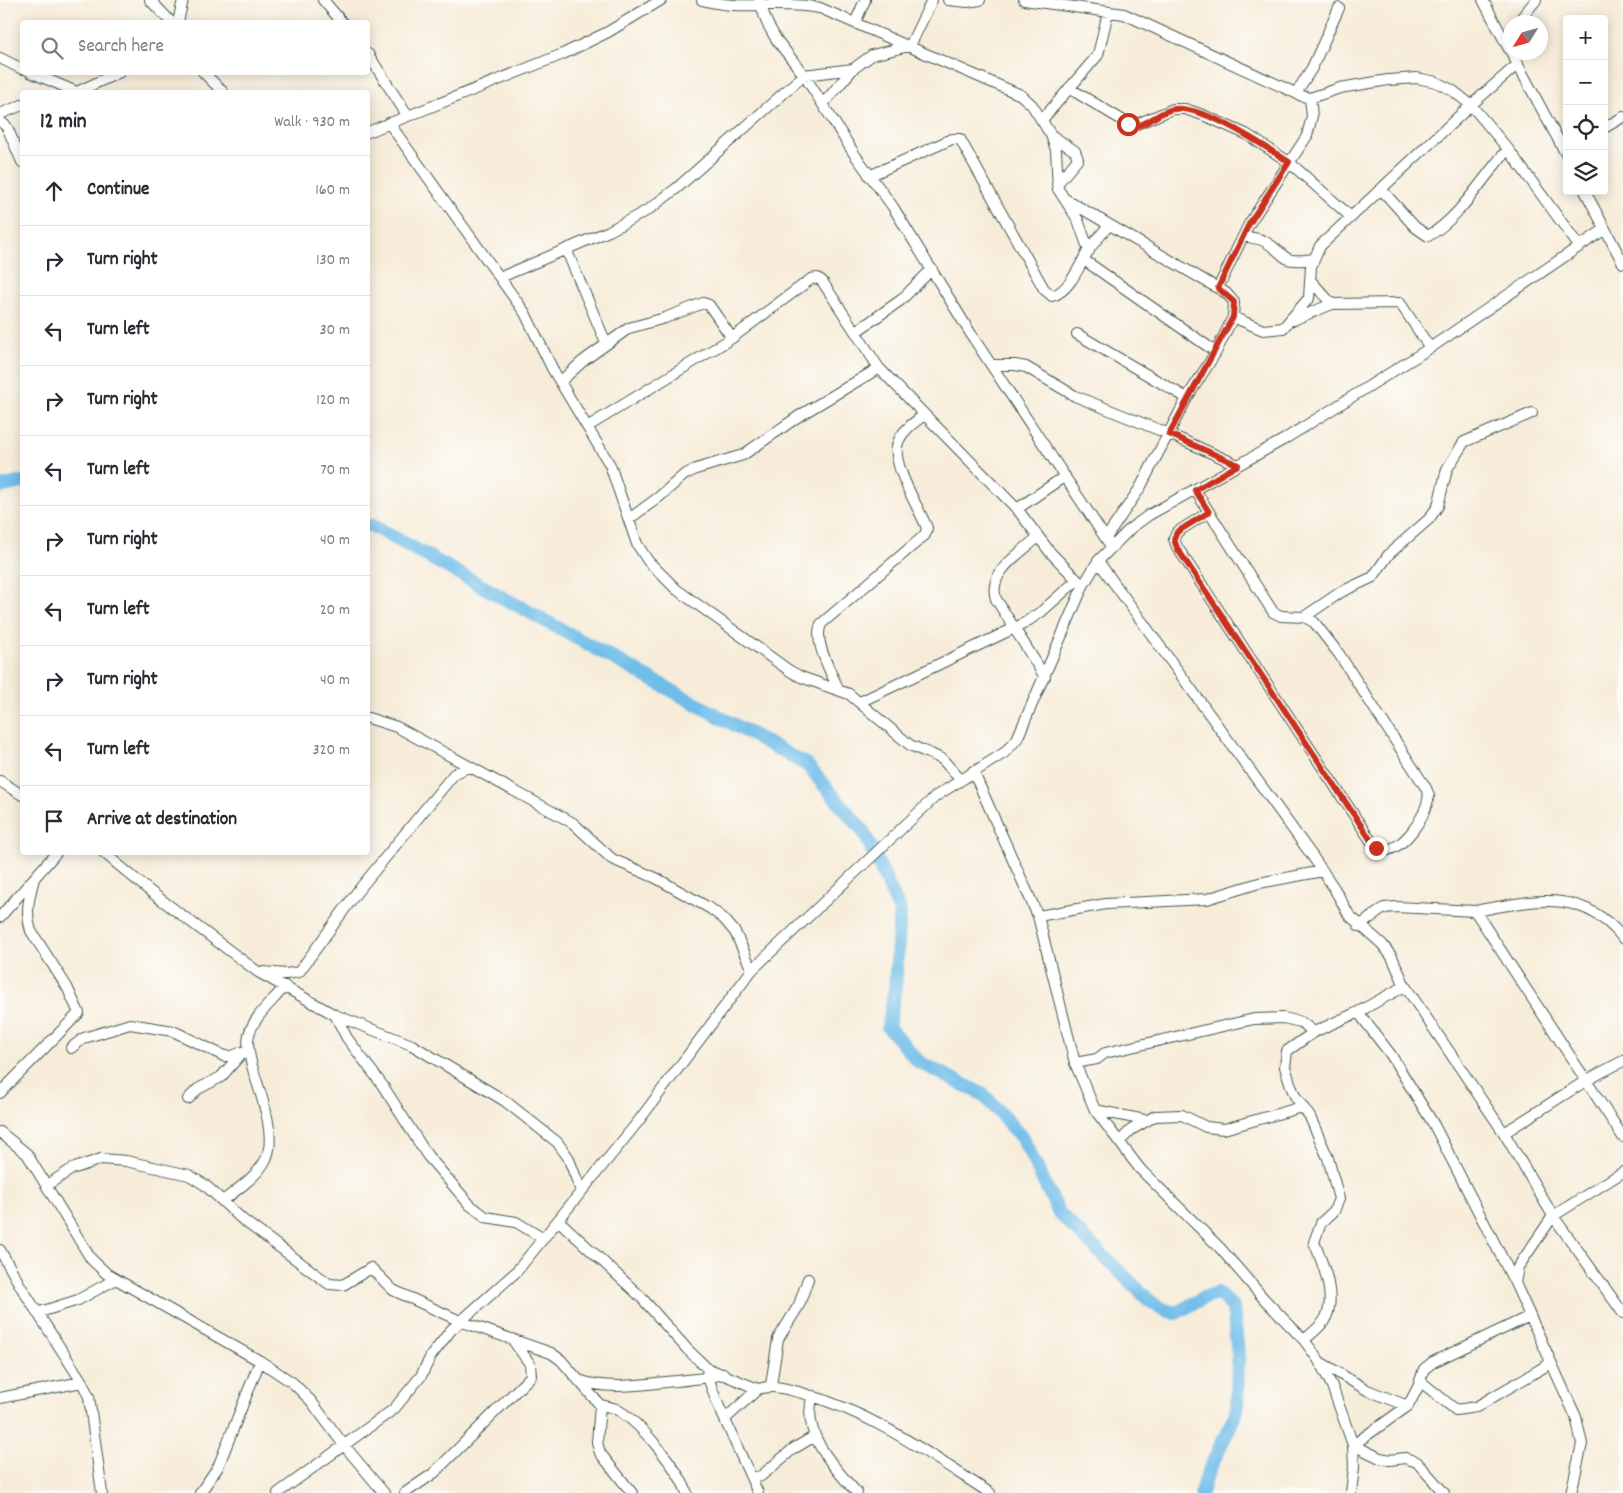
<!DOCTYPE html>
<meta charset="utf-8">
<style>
body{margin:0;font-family:Dekko,sans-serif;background:#f2f2f3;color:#2b2b33}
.controls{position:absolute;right:15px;top:15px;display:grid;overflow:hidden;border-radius:5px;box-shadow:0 2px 12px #0003}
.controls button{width:45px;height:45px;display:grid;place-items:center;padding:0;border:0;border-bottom:1px solid #e1e1e2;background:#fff;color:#2b2b33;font:25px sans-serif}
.compass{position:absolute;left:1503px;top:15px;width:45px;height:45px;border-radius:50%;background:#fff;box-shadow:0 2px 12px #0003;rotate:233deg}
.stop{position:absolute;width:15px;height:15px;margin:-11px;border:4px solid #c8321e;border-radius:50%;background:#fff}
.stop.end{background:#c8321e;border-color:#fff;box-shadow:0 1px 5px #0008}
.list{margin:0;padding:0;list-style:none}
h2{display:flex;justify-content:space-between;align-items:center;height:65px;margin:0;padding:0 20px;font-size:21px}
h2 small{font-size:16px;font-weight:400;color:#7c7c81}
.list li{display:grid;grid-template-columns:32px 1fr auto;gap:15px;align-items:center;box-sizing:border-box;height:70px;padding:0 20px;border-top:1px solid #e1e1e2}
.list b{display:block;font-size:19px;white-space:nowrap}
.list em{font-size:16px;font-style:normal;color:#7c7c81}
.icon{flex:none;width:28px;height:28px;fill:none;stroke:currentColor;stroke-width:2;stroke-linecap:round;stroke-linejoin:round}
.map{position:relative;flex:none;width:1623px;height:1493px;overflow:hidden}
.search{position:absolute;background:#fff;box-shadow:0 2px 12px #0003;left:20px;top:20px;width:350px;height:55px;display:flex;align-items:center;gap:12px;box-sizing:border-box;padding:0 18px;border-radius:5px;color:#7c7c81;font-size:19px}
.panel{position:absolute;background:#fff;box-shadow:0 2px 12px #0003;left:20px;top:90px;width:350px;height:765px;border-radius:5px}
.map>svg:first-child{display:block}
</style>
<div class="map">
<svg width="1623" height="1493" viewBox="0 0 1623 1493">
<rect width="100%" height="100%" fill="#fdfcf7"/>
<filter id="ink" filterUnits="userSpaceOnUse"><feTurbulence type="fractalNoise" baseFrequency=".02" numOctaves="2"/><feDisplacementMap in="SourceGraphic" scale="10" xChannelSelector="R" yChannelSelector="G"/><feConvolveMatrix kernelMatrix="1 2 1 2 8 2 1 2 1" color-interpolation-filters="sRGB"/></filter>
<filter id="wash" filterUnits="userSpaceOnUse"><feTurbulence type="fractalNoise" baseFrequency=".0096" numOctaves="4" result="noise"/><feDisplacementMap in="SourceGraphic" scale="20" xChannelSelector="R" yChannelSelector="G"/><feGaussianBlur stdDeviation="1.12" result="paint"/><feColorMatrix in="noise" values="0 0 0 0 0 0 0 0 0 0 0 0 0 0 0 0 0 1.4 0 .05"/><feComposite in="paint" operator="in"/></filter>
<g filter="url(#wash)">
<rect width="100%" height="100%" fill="#f7ecd9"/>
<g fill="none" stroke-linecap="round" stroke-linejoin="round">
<path stroke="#6fbde9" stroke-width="14" d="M0,487L22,482
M368,525L373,526L807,765L864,832L900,911L895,989L888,1027L919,1062L984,1095L1023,1139L1059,1213L1151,1302L1165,1310L1176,1313L1203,1298L1218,1293L1233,1307L1238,1355L1237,1411L1205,1479L1201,1493"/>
</g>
</g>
<g filter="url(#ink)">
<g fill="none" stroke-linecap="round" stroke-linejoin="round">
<g stroke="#3f574d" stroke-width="12">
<path id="minor" d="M150,0L171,22
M323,0L342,22
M702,0C740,11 781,0 820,8L1021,95L1032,105L1051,135L1056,150L1058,189L1078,220L1089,251
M759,0L767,23L776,39L804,75L855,155L893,207L974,339L1108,542
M948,0L967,2L980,0
M1024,0L1124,14L1302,96L1310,98L1340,88L1388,80L1417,78L1436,82L1452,90L1471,105L1508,149L1579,246
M1483,0L1510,51
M178,22L183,0
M1518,22L1536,0
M855,23L865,0
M910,46L932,0
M1511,52L1567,156
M368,54L407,115
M0,58L22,69
M30,72L77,92H87
M203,72L223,92
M1069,88L1132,126L1173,109H1185L1203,115L1246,134L1289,162L1351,217
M79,91L120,72
M1296,93L1312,68L1339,8
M823,104L853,69
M0,114L22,105
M1042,120L1098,55L1108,12
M0,121L7,127L22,162
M389,123L525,313L553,370L610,465L637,544L648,561L676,589L790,671L801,677L849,694L910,745L942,759L960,779
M1604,128L1623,117
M368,132L563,54L608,32L661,0
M1051,135L1075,151L1078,159L1057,184
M869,176L952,139H960L1044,289L1052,296C1069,292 1080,265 1088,251C1094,242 1102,234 1108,226
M1382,190L1415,227L1428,236C1459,219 1484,176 1508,149
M1585,191L1623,263
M1067,200L1226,293L1234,302L1233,317
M1244,236C1251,238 1258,238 1264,241C1290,255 1277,264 1314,259
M566,249L606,343
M1084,260L1216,352
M501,277L609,231L648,210L677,188L804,75L853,69L872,55L909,46
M1311,281L1332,304L1400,303L1430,348
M1218,288L1249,224L1307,136L1312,116L1310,98
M1293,320L1332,304
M857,331L901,300L932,269
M1077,334L1187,398
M992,365H1015L1026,367L1075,396L1169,434L1238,465
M560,382L583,361L629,328L665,318L703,303L709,305L732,338
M587,427L732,338L811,279L817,278L822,281L879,368L1017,509L1050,552L1083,586
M1195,490L1273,612L1281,616L1304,617L1314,622L1339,654L1426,788L1429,796C1425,817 1405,850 1381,851L1371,841L1177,547L1174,539L1177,532L1209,512
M1017,509L1065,476
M629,519L659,497L684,475L696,469L743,455L799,416L879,368
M1038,537C1021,553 987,572 996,599L1045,677
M1106,538L1140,488L1187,398L1216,352L1233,317L1263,330L1283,328L1309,298L1311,267L1320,246L1471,105L1518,64
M1098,561L1313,857L1334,888L1349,915L1382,944L1392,957L1405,986L1504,1133L1553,1216L1623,1313
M1304,617L1341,592L1373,577L1389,554L1429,519L1438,506L1447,469L1464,442L1532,413
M838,689C831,671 813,642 821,624L925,535L927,528C919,507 888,461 899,440C904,429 915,422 924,415
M860,702L1023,624L1041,612L1077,580
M368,718L397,727L573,823L612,859L656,878L711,909L724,919L735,932L752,970
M973,771L1038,916L1075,1063L1095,1110L1140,1169L1220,1248L1265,1300L1304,1340L1318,1359L1332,1386L1353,1445L1354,1467L1351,1493
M0,781L22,795
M103,852L151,892L258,972L335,1015L412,1045L505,1101L557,1142L568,1157L581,1191
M1475,911C1532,901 1581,886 1623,938
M1038,916L1106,904L1207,899L1259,883L1323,871
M0,917L57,852
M1359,926L1384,908L1396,907L1475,911L1623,1137
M263,972L286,974L299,972L357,892L454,774L468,767
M1358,1012L1391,1055L1434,1125L1515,1283L1576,1417L1582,1444L1571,1493
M335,1015L347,1038L383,1086L427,1155L470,1205L486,1217L516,1222L542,1238
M71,1048L84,1038L130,1024L173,1031L224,1056H232L245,1051
M1075,1063L1097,1059L1105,1053L1254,1019L1283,1018L1301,1022L1314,1032L1358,1012L1405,986
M0,1093L79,1013L67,987L31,931C25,913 29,897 34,879
M188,1099L198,1089L221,1077L242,1053
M1095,1110L1145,1120
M0,1132L27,1154L91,1259L107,1274L260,1361L293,1383L311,1401L343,1444L384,1493
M1504,1133L1587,1080L1623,1061
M1119,1142L1131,1130L1155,1116L1182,1115L1206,1127L1224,1129L1302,1107
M47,1185L72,1169L101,1159L126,1161L189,1175L205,1185L243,1220L329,1284L343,1285L371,1268L393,1290L460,1321L551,1353L561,1360L600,1405L597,1442L600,1453L632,1493
M223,1201C237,1189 258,1176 266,1159C277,1136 261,1095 254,1073C251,1063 246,1045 249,1035C253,1017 274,1000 285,986
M558,1220L640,1296L687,1349L707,1368L758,1389C774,1384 786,1389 802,1393C873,1413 929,1454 990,1493
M0,1250L21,1287L82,1382L89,1397L102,1493
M1515,1283L1518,1267L1553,1216L1623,1172
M37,1313L78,1300L116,1279
M1304,1340C1311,1334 1319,1328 1324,1321C1338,1299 1323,1264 1314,1242L1321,1223L1334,1211L1339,1199L1328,1158L1310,1117L1295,1096L1291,1086L1285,1067L1287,1051L1314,1032
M1320,1362L1367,1390L1408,1406
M707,1374L716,1400L758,1493
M578,1380C608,1390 636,1385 666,1382C686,1380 705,1379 724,1374
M1420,1381L1456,1410L1476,1407L1551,1363
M771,1385L778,1339L799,1305L808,1279
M813,1396C800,1433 834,1467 857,1493
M0,1398L82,1382
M600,1405C605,1406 611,1407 616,1409C639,1421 678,1468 687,1493
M725,1419L758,1389
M1353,1445L1408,1406L1418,1387L1424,1369L1433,1362L1530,1316
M1353,1445L1380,1458L1390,1460L1405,1458L1417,1462L1444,1493
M752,1478L761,1476L793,1449L815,1436
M200,1493L218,1467L260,1361
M278,1493L394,1409L421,1376L431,1356L451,1330L516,1272L637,1123L752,970L936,796L1004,753L1017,739L1083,586L1098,561L1131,528L1149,515L1283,440L1430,348L1605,229
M405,1493L434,1473L531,1376L530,1364L512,1339"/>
</g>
<use href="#minor" stroke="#fff" stroke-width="10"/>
</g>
</g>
<g fill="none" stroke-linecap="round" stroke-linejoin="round" filter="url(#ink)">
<path stroke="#c8321e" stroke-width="6" d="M1128,124C1142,132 1159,110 1174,109C1205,106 1263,145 1289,162L1249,224L1218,288L1234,302L1233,317L1169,434L1238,465L1195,490L1209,512L1177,532L1174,539L1177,548L1376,848"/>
</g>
</svg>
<div class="controls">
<button>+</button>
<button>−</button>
<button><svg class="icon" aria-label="locate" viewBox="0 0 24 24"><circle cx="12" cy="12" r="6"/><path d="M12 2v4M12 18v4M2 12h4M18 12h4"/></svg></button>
<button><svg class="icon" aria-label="layers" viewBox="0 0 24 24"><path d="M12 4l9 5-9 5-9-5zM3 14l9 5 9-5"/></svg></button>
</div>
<svg class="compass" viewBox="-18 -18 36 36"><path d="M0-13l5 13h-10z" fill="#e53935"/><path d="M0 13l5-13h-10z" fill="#7c7c81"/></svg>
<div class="stop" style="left:1128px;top:124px"></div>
<div class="stop end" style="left:1376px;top:848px"></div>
<div class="search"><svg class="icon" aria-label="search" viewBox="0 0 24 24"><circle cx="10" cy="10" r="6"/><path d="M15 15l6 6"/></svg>Search here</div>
<section class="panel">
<h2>12 min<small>Walk · 930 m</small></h2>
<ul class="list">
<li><svg class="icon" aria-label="ahead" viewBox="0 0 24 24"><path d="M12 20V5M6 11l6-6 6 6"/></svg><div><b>Continue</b></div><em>160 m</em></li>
<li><svg class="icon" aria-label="right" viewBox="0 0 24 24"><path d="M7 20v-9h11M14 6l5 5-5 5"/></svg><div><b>Turn right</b></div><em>130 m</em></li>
<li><svg class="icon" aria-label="left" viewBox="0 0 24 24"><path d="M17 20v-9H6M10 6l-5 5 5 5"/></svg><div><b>Turn left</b></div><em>30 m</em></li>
<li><svg class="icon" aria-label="right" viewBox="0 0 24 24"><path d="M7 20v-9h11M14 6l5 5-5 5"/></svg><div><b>Turn right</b></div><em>120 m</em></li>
<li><svg class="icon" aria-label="left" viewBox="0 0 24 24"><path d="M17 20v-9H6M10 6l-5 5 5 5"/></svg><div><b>Turn left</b></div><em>70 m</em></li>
<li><svg class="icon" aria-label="right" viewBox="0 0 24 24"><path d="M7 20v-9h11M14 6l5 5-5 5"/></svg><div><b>Turn right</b></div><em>40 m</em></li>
<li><svg class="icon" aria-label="left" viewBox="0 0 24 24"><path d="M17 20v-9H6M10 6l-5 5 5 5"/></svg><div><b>Turn left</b></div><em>20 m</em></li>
<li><svg class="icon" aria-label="right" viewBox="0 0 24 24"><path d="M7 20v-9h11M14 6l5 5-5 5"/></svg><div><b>Turn right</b></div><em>40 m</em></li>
<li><svg class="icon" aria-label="left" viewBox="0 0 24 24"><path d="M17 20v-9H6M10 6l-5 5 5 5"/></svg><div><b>Turn left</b></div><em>320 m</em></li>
<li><svg class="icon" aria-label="arrive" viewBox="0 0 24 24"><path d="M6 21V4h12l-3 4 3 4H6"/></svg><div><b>Arrive at destination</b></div></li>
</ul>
</section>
</div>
